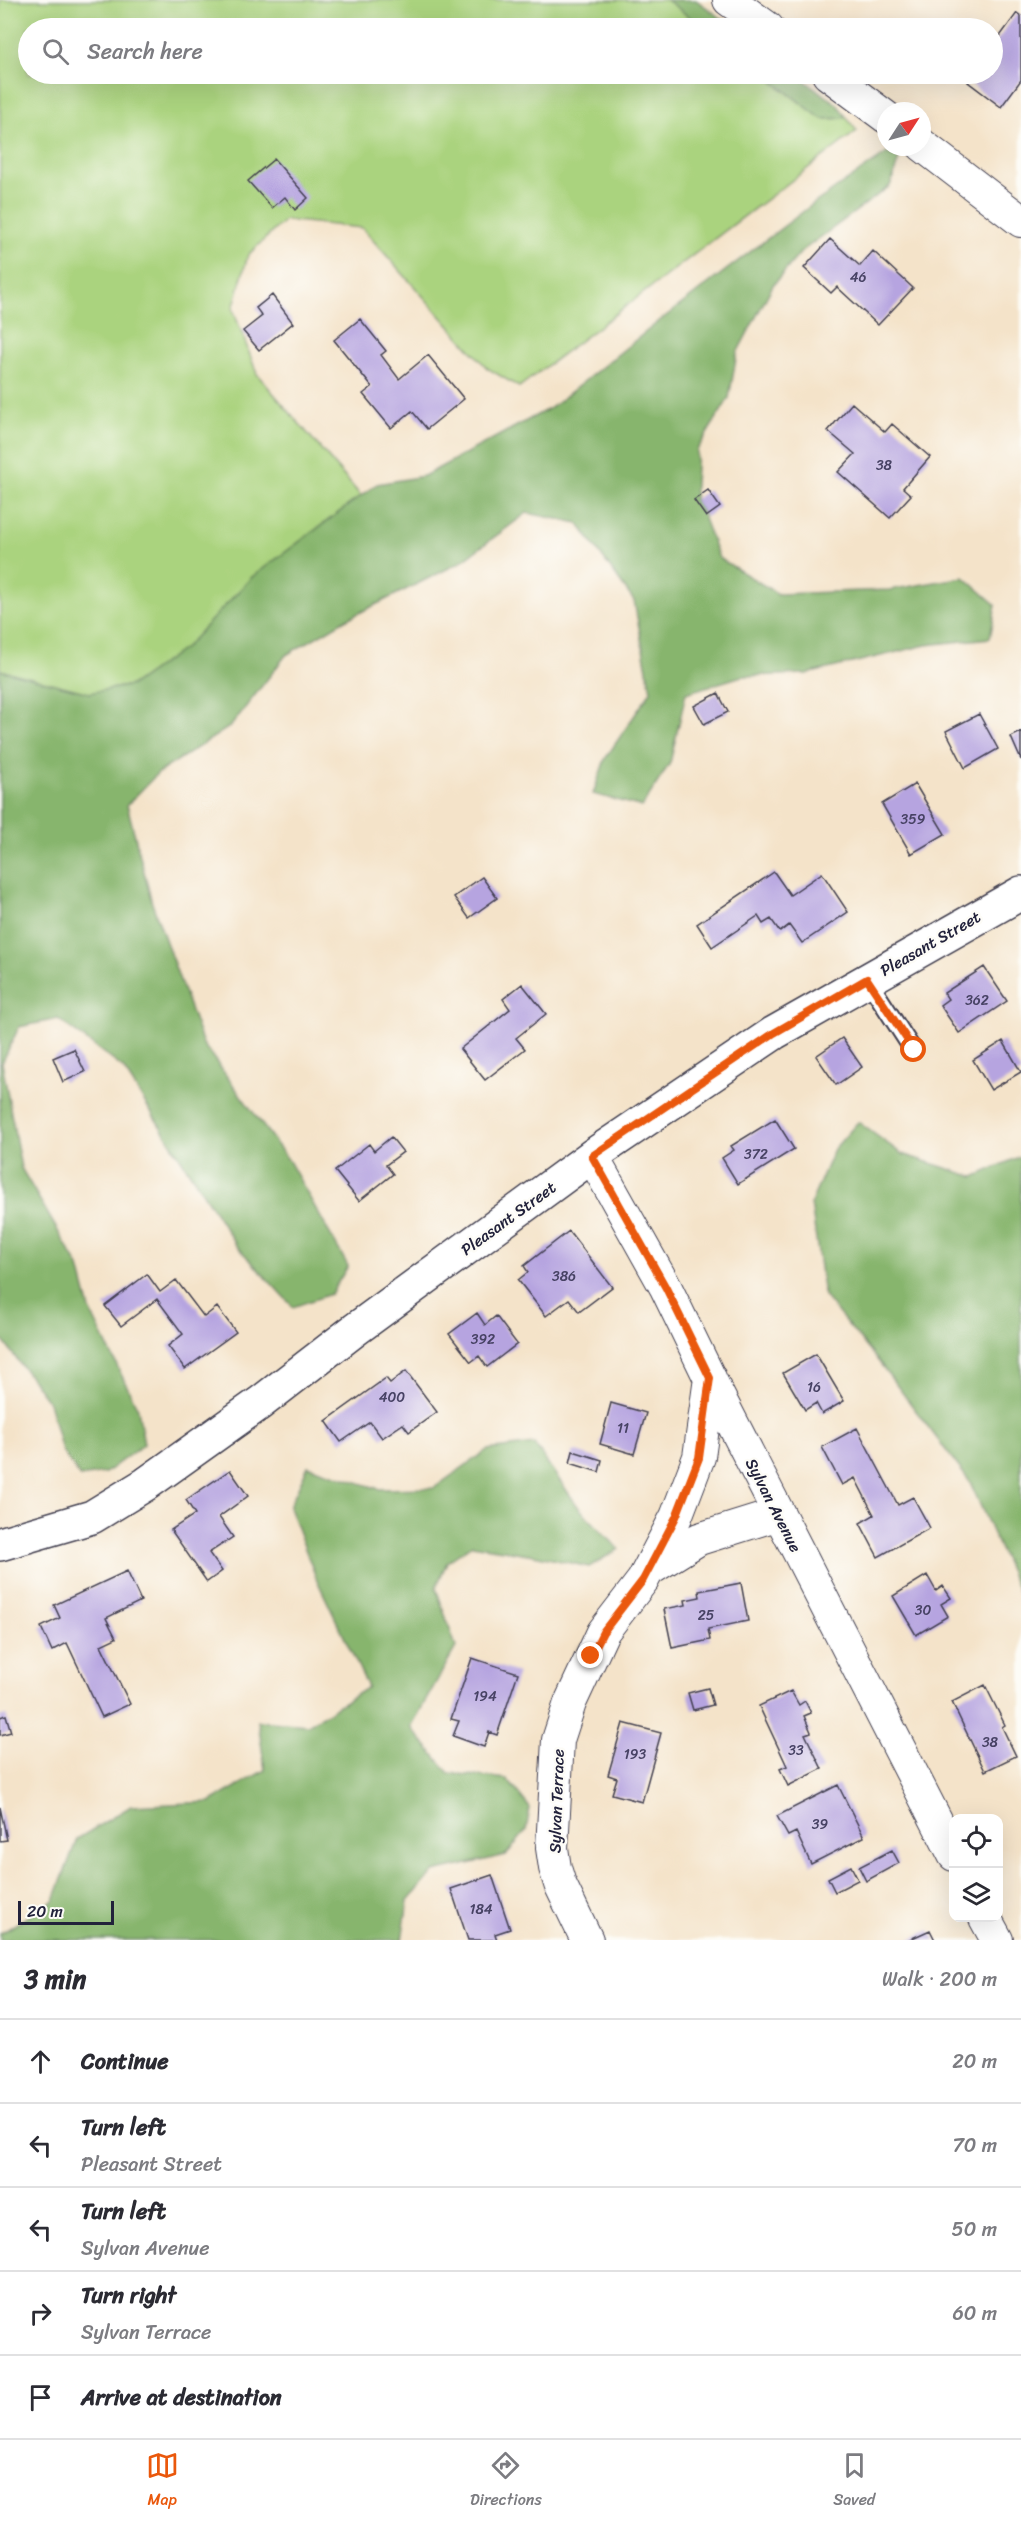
<!DOCTYPE html>
<meta charset="utf-8">
<style>
body{margin:0;font-family:Sriracha,sans-serif;background:#f7f7f7;color:#2b2b33}
.controls{position:absolute;right:18px;bottom:18px;display:grid;overflow:hidden;border-radius:12px;box-shadow:0 6px 24px #0002}
.controls button{width:54px;height:54px;display:grid;place-items:center;padding:0;border:0;border-bottom:2px solid #e1e1e2;background:#fff;color:#2b2b33;font:30px sans-serif}
.compass{position:absolute;left:877px;top:102px;width:54px;height:54px;border-radius:50%;background:#fff;box-shadow:0 6px 24px #0002;rotate:54deg}
.scale{position:absolute;left:18px;bottom:15px;width:96px;box-sizing:border-box;padding-left:6px;border:3px solid #22223b;border-top:0;font-size:16px;line-height:21px;white-space:nowrap;color:#22223b;-webkit-text-stroke:4px #fdfcf7;paint-order:stroke}
.stop{position:absolute;width:18px;height:18px;margin:-14px;border:4px solid #ea580c;border-radius:50%;background:#fff}
.stop.end{background:#ea580c;border-color:#fff;box-shadow:0 2px 6px #0008}
.list{margin:0;padding:0;list-style:none}
h2{display:flex;justify-content:space-between;align-items:center;height:78px;margin:0;padding:0 24px;font-size:26px}
h2 small{font-size:20px;font-weight:400;color:#7c7c81}
.list li{display:grid;grid-template-columns:39px 1fr auto;gap:18px;align-items:center;box-sizing:border-box;height:84px;padding:0 24px;border-top:2px solid #e1e1e2}
.list b{display:block;font-size:22px;white-space:nowrap}
.list p{margin:0;font-size:20px;white-space:nowrap;color:#7c7c81}
.list em{font-size:20px;font-style:normal;color:#7c7c81}
.icon{flex:none;width:33px;height:33px;fill:none;stroke:currentColor;stroke-width:2;stroke-linecap:round;stroke-linejoin:round}
.map{position:relative;flex:none;width:1021px;height:1940px;overflow:hidden}
.search{position:absolute;background:#fff;box-shadow:0 6px 24px #0002;left:18px;right:18px;top:18px;height:66px;display:flex;align-items:center;gap:15px;box-sizing:border-box;padding:0 21px;border-radius:33px;color:#7c7c81;font-size:22px}
.sheet{height:498px;background:#fff}
nav{display:flex;justify-content:space-around;align-items:center;box-sizing:border-box;height:84px;border-top:2px solid #e1e1e2;background:#fff;font-size:16px;color:#7c7c81}
nav a{display:grid;justify-items:center;gap:3px}
nav .on{color:#ea580c}
.map>svg:first-child{display:block}
</style>
<div class="map">
<svg width="1021" height="1940" viewBox="0 0 1021 1940">
<rect width="100%" height="100%" fill="#fdfcf7"/>
<filter id="ink" filterUnits="userSpaceOnUse"><feTurbulence type="fractalNoise" baseFrequency=".0167" numOctaves="2"/><feDisplacementMap in="SourceGraphic" scale="12" xChannelSelector="R" yChannelSelector="G"/><feConvolveMatrix kernelMatrix="1 2 1 2 8 2 1 2 1" color-interpolation-filters="sRGB"/></filter>
<filter id="wash" filterUnits="userSpaceOnUse"><feTurbulence type="fractalNoise" baseFrequency=".008" numOctaves="4" result="noise"/><feDisplacementMap in="SourceGraphic" scale="24" xChannelSelector="R" yChannelSelector="G"/><feGaussianBlur stdDeviation="1.35" result="paint"/><feColorMatrix in="noise" values="0 0 0 0 0 0 0 0 0 0 0 0 0 0 0 0 0 1.4 0 .05"/><feComposite in="paint" operator="in"/></filter>
<g filter="url(#wash)">
<rect width="100%" height="100%" fill="#f4e3c9"/>
<path fill="#aad37e" stroke="#667a5c" stroke-width="1.5" d="M0,0H667L704,28H28V74H763L822,119L847,118L857,131L519,387L487,368L362,228L285,220L248,255L233,309L257,374L361,496L252,577L186,647L132,685L89,693L0,670Z"/>
<path fill="#87b56d" stroke="#546c54" stroke-width="1.5" d="M667,0H696L735,28H704Z
M763,74H795L837,104L847,118L822,119Z
M887,153L899,159L890,186L802,251L773,285L737,353L729,398L697,450L694,500L700,508L719,558L778,594L889,590L964,577L996,605L990,638L926,645L807,674L742,676L686,693L670,763L642,807L593,794L605,759L651,691L634,601L578,523L527,513L459,563L345,620L286,655L231,726L158,773L127,805L152,903L203,1044L289,1161L348,1266L331,1294L293,1307L236,1245L123,1068L58,1019L19,1027L2,1063L21,1168L79,1267L90,1310L138,1409L144,1444L105,1473L80,1477L62,1451L49,1402L0,1337V670L89,693L132,685L186,647L252,577L377,484L424,476L552,407L658,322L813,204Z
M858,1122L902,1154L974,1177L1021,1156V1597L970,1482L879,1362L824,1296L811,1203L834,1149Z
M534,1444L579,1508L619,1549L589,1567L534,1555L472,1545L447,1562L436,1588L456,1647L411,1727L449,1773L507,1779L530,1808L526,1831L506,1855L434,1872L408,1901L402,1940H0V1934L54,1900L77,1839L131,1806L210,1802L265,1770L258,1721L308,1725L368,1687L317,1580L289,1507L308,1466L379,1489L434,1488L487,1450Z"/>
<g id="blocks">
<path fill="#b6a4e0" d="M1017,13L1021,16V80L1001,107L968,82L974,74H992V41L995,43Z
M274,159L308,198L295,210L285,197L272,208L248,181Z
M830,239L860,266L873,251L913,288L878,325L837,287L831,293L804,268Z
M272,295L293,323L259,350L243,331L262,316L256,308Z
M360,319L386,351L381,355L399,379L428,355L464,399L427,429L412,411L391,428L363,394L372,387L334,340Z
M852,403L885,432L892,424L930,457L903,488L911,495L890,518L838,472L855,454L828,431Z
M708,490L720,507L706,517L694,500Z
M718,693L728,712L704,724L694,706Z
M979,714L998,749L965,768L946,731Z
M1021,732V760L1011,737Z
M915,784L945,834L911,854L882,804Z
M774,872L790,895L822,873L848,912L802,943L789,925L780,932L771,919L763,924L758,916L712,947L697,924Z
M482,877L497,898L469,918L454,897Z
M984,967L1007,1001L959,1033L940,1005L948,999L944,993Z
M522,984L546,1014L516,1038L525,1049L485,1080L460,1049L510,1009L503,999Z
M842,1038L862,1067L836,1085L816,1056Z
M1003,1041L1021,1072L991,1090L973,1060Z
M74,1049L85,1072L63,1082L53,1058Z
M775,1119L794,1149L738,1184L722,1158L734,1150L731,1146Z
M391,1137L403,1152L386,1165L393,1174L359,1201L335,1171L369,1144L374,1151Z
M569,1231L612,1287L579,1312L569,1299L546,1316L518,1280L528,1272L524,1266Z
M147,1274L160,1292L176,1280L204,1317L217,1307L236,1332L185,1369L168,1346L183,1334L157,1299L121,1326L105,1306Z
M477,1313L485,1325L496,1316L517,1344L487,1367L479,1356L471,1362L449,1334Z
M816,1354L844,1401L822,1414L816,1403L805,1410L783,1373Z
M406,1371L437,1412L409,1432L403,1424L382,1438L370,1422L341,1442L326,1421L386,1378L390,1383Z
M611,1403L646,1413L634,1454L600,1444Z
M857,1428L898,1505L913,1497L930,1528L878,1557L860,1523L874,1515L855,1478L842,1485L822,1447Z
M573,1451L602,1460L599,1472L570,1463Z
M230,1470L248,1496L219,1517L233,1537L209,1553L222,1571L207,1582L171,1530L195,1514L186,1500Z
M127,1571L141,1601L106,1618L116,1638L101,1645L130,1704L102,1717L67,1643L52,1651L41,1627L60,1618L54,1605Z
M927,1575L936,1591L943,1586L951,1598L941,1604L948,1616L916,1635L893,1596Z
M741,1583L748,1621L708,1629L710,1640L672,1648L664,1609L686,1605L685,1600L700,1597L699,1591Z
M472,1658L518,1673L497,1735L489,1732L484,1747L453,1736L459,1721L451,1719Z
M985,1685L1005,1725L1002,1727L1016,1756L985,1771L952,1702Z
M708,1688L713,1705L693,1710L688,1693Z
M791,1691L799,1705L805,1701L811,1713L804,1716L811,1732L805,1734L822,1769L788,1786L780,1769L787,1766L759,1706Z
M6,1715L11,1732L0,1735V1717Z
M623,1723L661,1733L642,1802L612,1794L617,1778L608,1775Z
M838,1785L864,1837L811,1864L796,1832L788,1836L777,1816Z
M0,1807L7,1840L0,1841Z
M892,1850L899,1863L866,1881L859,1867Z
M851,1866L858,1880L835,1892L828,1878Z
M492,1875L510,1929L495,1934L497,1940H468L451,1889Z
M930,1930L935,1940H908Z"/>
</g>
</g>
<g filter="url(#ink)">
<use href="#blocks" fill-opacity="0" stroke="#423f50" stroke-width="1.5"/>
<g fill="none" stroke-linecap="round" stroke-linejoin="round">
<g stroke="#423f50" stroke-width="20">
<path id="service" d="M867,979L913,1050"/>
</g>
<g stroke="#423f50" stroke-width="34">
<path id="minor" d="M729,0L768,28
M828,74L886,117
M922,145L1021,221
M592,1156L666,1288L718,1395L954,1855
M649,1570L699,1539L779,1514
M985,1918L997,1940
M587,1940L560,1884L555,1868L552,1848L558,1740L570,1703L603,1632L643,1580L676,1517L699,1457L710,1378"/>
</g>
<g stroke="#423f50" stroke-width="36">
<path id="tertiary" d="M0,1544L92,1517L146,1484L260,1403L356,1329L592,1156L774,1033L1021,893"/>
</g>
<use href="#service" stroke="#fff" stroke-width="16"/>
<use href="#minor" stroke="#fff" stroke-width="32"/>
<use href="#tertiary" stroke="#fff" stroke-width="33"/>
</g>
</g>
<g fill="none" stroke-linecap="round" stroke-linejoin="round" filter="url(#ink)">
<path stroke="#ea580c" stroke-width="8" d="M591,1656L603,1632L643,1580L676,1517L699,1458L710,1378L666,1288L592,1156L774,1033L867,979L914,1050"/>
</g>
<g text-anchor="middle" stroke-width="5" stroke-linejoin="round" paint-order="stroke">
<g font-size="14" fill="#474264">
<text x="858" y="282">46</text>
<text x="884" y="470">38</text>
<text x="913" y="824">359</text>
<text x="977" y="1005">362</text>
<text x="756" y="1159">372</text>
<text x="564" y="1281">386</text>
<text x="483" y="1344">392</text>
<text x="814" y="1392">16</text>
<text x="392" y="1402">400</text>
<text x="623" y="1433">11</text>
<text x="923" y="1615">30</text>
<text x="706" y="1620">25</text>
<text x="485" y="1701">194</text>
<text x="990" y="1747">38</text>
<text x="796" y="1755">33</text>
<text x="635" y="1759">193</text>
<text x="820" y="1829">39</text>
<text x="481" y="1914">184</text>
</g>
<g font-size="16" fill="#22223b" stroke="#fdfcf7">
<text transform="translate(930 943) rotate(-30)" y="6">Pleasant Street</text>
<text transform="translate(508 1218) rotate(-36)" y="6">Pleasant Street</text>
<text transform="translate(774 1505) rotate(63)" y="6">Sylvan Avenue</text>
<text transform="translate(556 1801) rotate(-88)" y="6">Sylvan Terrace</text>
</g>
</g>
</svg>
<div class="controls">
<button><svg class="icon" aria-label="locate" viewBox="0 0 24 24"><circle cx="12" cy="12" r="6"/><path d="M12 2v4M12 18v4M2 12h4M18 12h4"/></svg></button>
<button><svg class="icon" aria-label="layers" viewBox="0 0 24 24"><path d="M12 4l9 5-9 5-9-5zM3 14l9 5 9-5"/></svg></button>
</div>
<svg class="compass" viewBox="-18 -18 36 36"><path d="M0-13l5 13h-10z" fill="#e53935"/><path d="M0 13l5-13h-10z" fill="#7c7c81"/></svg>
<div class="scale">20 m</div>
<div class="stop" style="left:914px;top:1050px"></div>
<div class="stop end" style="left:591px;top:1656px"></div>
<div class="search"><svg class="icon" aria-label="search" viewBox="0 0 24 24"><circle cx="10" cy="10" r="6"/><path d="M15 15l6 6"/></svg>Search here</div>
</div>
<section class="sheet">
<h2>3 min<small>Walk · 200 m</small></h2>
<ul class="list">
<li><svg class="icon" aria-label="ahead" viewBox="0 0 24 24"><path d="M12 20V5M6 11l6-6 6 6"/></svg><div><b>Continue</b></div><em>20 m</em></li>
<li><svg class="icon" aria-label="left" viewBox="0 0 24 24"><path d="M17 20v-9H6M10 6l-5 5 5 5"/></svg><div><b>Turn left</b><p>Pleasant Street</p></div><em>70 m</em></li>
<li><svg class="icon" aria-label="left" viewBox="0 0 24 24"><path d="M17 20v-9H6M10 6l-5 5 5 5"/></svg><div><b>Turn left</b><p>Sylvan Avenue</p></div><em>50 m</em></li>
<li><svg class="icon" aria-label="right" viewBox="0 0 24 24"><path d="M7 20v-9h11M14 6l5 5-5 5"/></svg><div><b>Turn right</b><p>Sylvan Terrace</p></div><em>60 m</em></li>
<li><svg class="icon" aria-label="arrive" viewBox="0 0 24 24"><path d="M6 21V4h12l-3 4 3 4H6"/></svg><div><b>Arrive at destination</b></div></li>
</ul>
</section>
<nav>
<a class="on"><svg class="icon" aria-label="map" viewBox="0 0 24 24"><path d="M3 6l6-2 6 2 6-2v14l-6 2-6-2-6 2zM9 4v14M15 6v14"/></svg>Map</a>
<a><svg class="icon" aria-label="directions" viewBox="0 0 24 24"><path d="M12 3l9 9-9 9-9-9zM9 14v-3h6M13 9l2 2-2 2"/></svg>Directions</a>
<a><svg class="icon" aria-label="saved" viewBox="0 0 24 24"><path d="M7 4h10v16l-5-4-5 4z"/></svg>Saved</a>
</nav>
